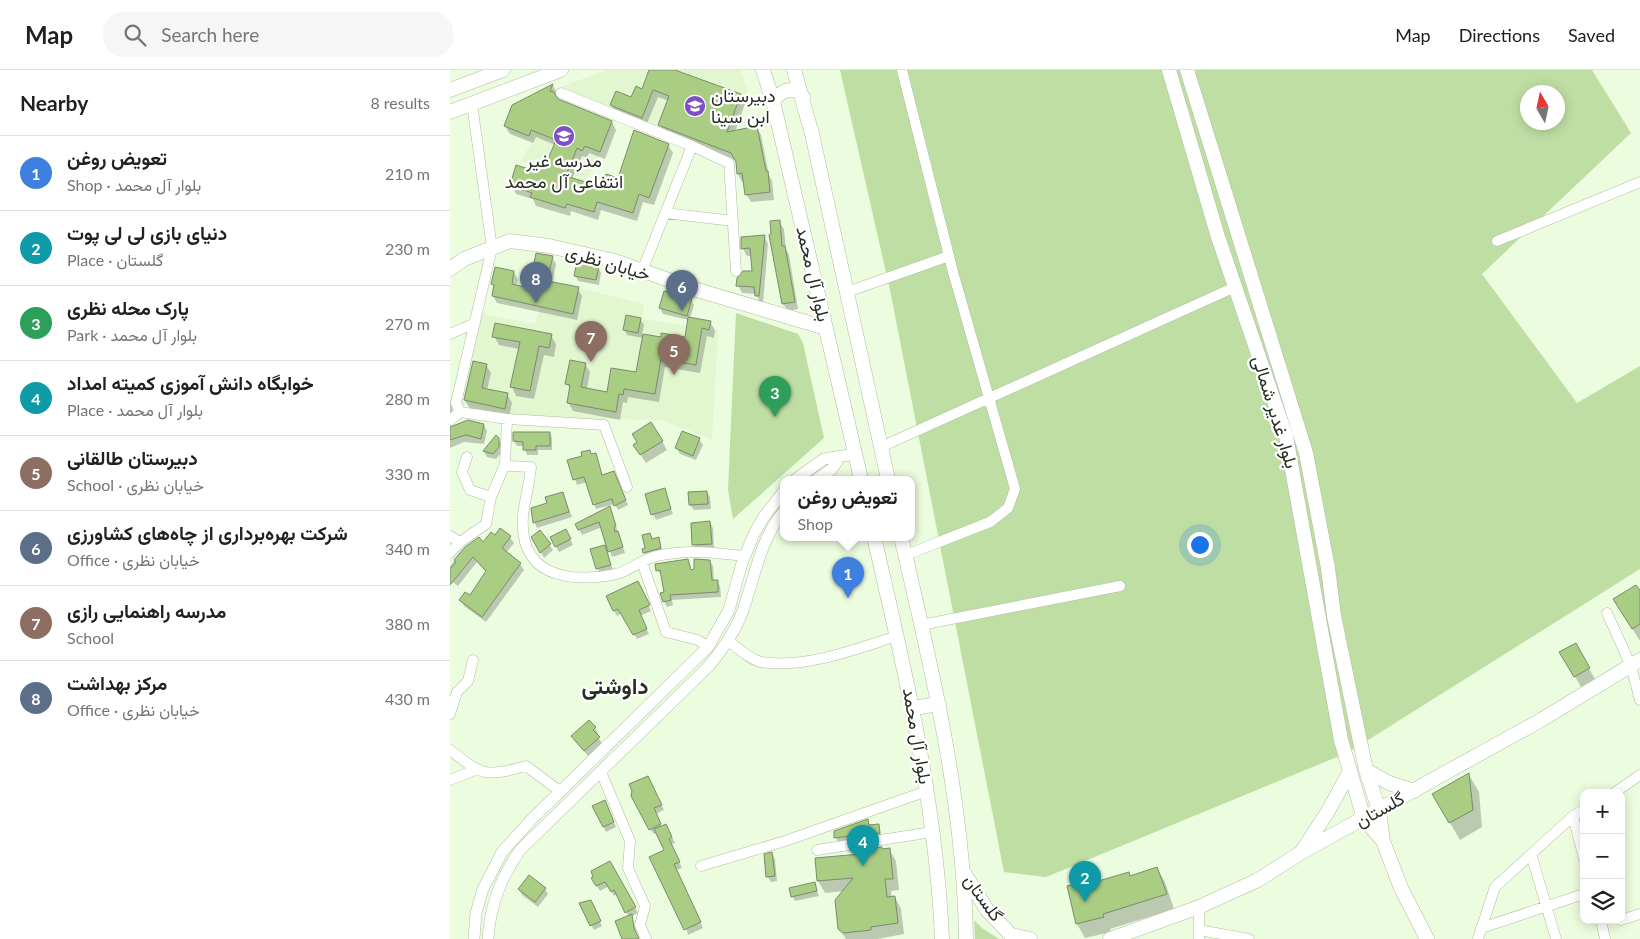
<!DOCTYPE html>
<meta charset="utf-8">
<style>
body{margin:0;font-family:Lato,Vazirmatn,sans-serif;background:#f6f6f6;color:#202124}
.controls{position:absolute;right:15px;bottom:15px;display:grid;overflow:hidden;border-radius:10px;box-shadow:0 2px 12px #0003}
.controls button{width:45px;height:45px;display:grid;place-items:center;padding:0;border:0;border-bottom:1px solid #e0e0e0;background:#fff;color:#202124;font:25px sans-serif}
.compass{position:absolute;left:1070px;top:15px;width:45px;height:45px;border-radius:50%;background:#fff;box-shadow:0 2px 12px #0003;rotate:351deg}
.you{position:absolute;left:749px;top:474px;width:18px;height:18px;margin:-12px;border:4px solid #fff;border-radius:50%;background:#1a73e8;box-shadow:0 0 0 8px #1a73e833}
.badge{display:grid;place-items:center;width:32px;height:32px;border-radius:50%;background:#2563eb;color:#fff;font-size:16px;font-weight:700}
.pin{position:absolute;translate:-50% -41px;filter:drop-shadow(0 1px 2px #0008)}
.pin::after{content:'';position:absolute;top:26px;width:18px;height:15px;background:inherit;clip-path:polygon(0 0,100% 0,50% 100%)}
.popup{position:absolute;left:330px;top:406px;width:135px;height:65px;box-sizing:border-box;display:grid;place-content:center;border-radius:10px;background:#fff;filter:drop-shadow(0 1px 4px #0005);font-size:16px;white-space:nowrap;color:#757577}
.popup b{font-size:19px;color:#202124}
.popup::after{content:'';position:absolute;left:50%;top:100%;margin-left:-10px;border:10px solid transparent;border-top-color:#fff}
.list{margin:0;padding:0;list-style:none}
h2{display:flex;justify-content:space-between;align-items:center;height:65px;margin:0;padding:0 20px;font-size:21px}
h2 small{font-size:16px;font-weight:400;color:#757577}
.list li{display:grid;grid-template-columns:32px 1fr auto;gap:15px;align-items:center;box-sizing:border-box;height:75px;padding:0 20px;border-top:1px solid #e0e0e0}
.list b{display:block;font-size:19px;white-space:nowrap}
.list p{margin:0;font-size:16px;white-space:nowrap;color:#757577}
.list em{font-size:16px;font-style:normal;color:#757577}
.icon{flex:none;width:28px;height:28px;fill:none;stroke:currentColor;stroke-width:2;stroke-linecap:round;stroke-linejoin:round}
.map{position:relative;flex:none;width:1190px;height:869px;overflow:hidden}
header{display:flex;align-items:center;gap:30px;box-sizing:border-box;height:70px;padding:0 25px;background:#fff;border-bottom:1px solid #e0e0e0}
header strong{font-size:24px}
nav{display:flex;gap:28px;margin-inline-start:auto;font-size:18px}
.search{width:350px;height:45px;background:#f6f6f6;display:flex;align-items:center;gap:12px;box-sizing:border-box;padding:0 18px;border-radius:20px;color:#757577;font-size:19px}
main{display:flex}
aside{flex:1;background:#fff}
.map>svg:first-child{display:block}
</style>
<header>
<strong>Map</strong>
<div class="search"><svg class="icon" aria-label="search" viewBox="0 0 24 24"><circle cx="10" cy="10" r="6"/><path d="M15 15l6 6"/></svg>Search here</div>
<nav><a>Map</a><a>Directions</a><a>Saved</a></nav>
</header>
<main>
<aside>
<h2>Nearby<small>8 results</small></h2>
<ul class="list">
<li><span class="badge" style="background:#3f7fe0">1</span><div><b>تعویض روغن</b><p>Shop · بلوار آل محمد</p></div><em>210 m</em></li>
<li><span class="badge" style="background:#0f9aa8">2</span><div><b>دنیای بازی لی لی پوت</b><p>Place · گلستان</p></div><em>230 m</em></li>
<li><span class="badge" style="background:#2e9e5b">3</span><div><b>پارک محله نظری</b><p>Park · بلوار آل محمد</p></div><em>270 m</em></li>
<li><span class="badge" style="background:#0f9aa8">4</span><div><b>خوابگاه دانش آموزی کمیته امداد</b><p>Place · بلوار آل محمد</p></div><em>280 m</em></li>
<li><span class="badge" style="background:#8d6e63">5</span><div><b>دبیرستان طالقانی</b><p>School · خیابان نظری</p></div><em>330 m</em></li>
<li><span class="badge" style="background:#5c6f8a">6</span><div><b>شرکت بهره‌برداری از چاه‌های کشاورزی</b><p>Office · خیابان نظری</p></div><em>340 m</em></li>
<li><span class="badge" style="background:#8d6e63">7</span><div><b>مدرسه راهنمایی رازی</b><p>School</p></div><em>380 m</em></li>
<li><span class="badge" style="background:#5c6f8a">8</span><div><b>مرکز بهداشت</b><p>Office · خیابان نظری</p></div><em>430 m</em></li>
</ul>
</aside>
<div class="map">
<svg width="1190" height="869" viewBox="0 0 1190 869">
<rect width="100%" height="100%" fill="#ecfcde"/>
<path fill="#e2f6d0" d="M157,0H291L297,21L274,83L111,17Z
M96,22L165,50L137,111L70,91L83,71L56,61L65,36Z
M110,214L194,234L192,249L268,261L262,369L210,350L76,347L9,333L29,243L85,254L90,237L105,240Z"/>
<path fill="#bfdea3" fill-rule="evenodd" d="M390,0H1142L1181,63L1032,204L1127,333L1190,296V499L899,682L596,807L554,802L440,220ZM1078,22H1108V52H1078Z
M286,243L348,264L353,273L374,368L283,449L278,420Z
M524,850L532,858L549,869H525Z"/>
<path fill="#0003" d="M201,0H221L291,25L295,34L285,62L306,57L311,65L319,105L322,111L324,130L301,132L296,124L295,112H292L288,104L287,91L214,63L210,55L219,31L208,27L196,56L166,43L161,35L182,29L193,21Z
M103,16L107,23L106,27L108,30L162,52L166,60L155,89L139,83L137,88L132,86L122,109L153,119L218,75L223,83L204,135L193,132L187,151L151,140L148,150L121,141L120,146L86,136L83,129L66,124L61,115L95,100L105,75L86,67L83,73L60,64L55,56L63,36Z
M329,152L334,159L336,179L339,185L348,239L338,241L333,234Z
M314,166L318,174L313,234H311L306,224L292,223L288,215L304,203L302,186H297L293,179Z
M102,187L106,194L102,213L128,219L132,226L127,250L47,233L43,226L45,219L42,214L64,202L68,210L66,217L80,220Z
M148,197L151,203L149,215L128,211L125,205Z
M241,229L244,235L240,248L260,252L265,260L264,268L257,266L250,303L215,297L209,332L178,327L177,333L173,332L170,350L123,341L118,332L121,320L117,314L135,294L140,302L137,319L158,323L187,304L193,268L177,265L174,259L190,249L194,255L192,265L212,268H236L239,250L213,244L210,238Z
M44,266H101L106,274L104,287L94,285L84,329L66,326L62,317L69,279L49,275Z
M36,295L41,303L37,320L57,324L62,333L59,347L20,339L15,330Z
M0,329L4,347L0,351Z
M34,355L37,361L34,374L14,372L0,378V358Z
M100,363L102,368V380H88V385H77L74,376H67L64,371Z
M46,367L52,375L51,383L46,389L37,387L34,382Z
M249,369L253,375L246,390L230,384L227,379Z
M212,371L217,380L196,393L190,384Z
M145,384L152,406L166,407L178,435L168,440L165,434L146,439L137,412L127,415L119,391Z
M214,419L223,444L206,450L203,444Z
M257,422L260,427L261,439L244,440L240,435L239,423Z
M113,423L122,447L87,458L81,444L82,439L99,434Z
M160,438L175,483L162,487L152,457L132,465L129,459Z
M260,453L263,458L264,479L247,480L244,475Z
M116,461L123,475L109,482L101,468Z
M90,462L103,480L94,488L83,467Z
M200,464L203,470L208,469L213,483L197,488L193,480L196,479Z
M45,466L60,467L64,473L56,483L70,494L74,500L36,552L14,536L11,530L20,527L37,502L27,492L8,516L0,510V496L15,478L33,474Z
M154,476L163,500L150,504L141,480Z
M237,490L242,501L260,491L263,496L264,511H267L270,516L271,527L222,530L223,535L217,537L214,531L212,505L207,500Z
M190,517L201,541L190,546L199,564L187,569L172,543L167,546L164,541Z
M1190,523V571L1175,547Z
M1125,574L1149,616L1135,624L1111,582Z
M139,651L145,658L148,663L146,665L152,673L138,686L122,667Z
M1019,705L1029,722L1032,757L1010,770L984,725Z
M200,713L214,740L206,744L212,757L219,760L225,773L221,775L232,798L226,800L253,858L238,865L216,780L208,763L204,764L200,759Z
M144,736H157L166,757L156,762Z
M417,751L420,756L428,755L432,768L388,773L385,762Z
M439,779L446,791L449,820L441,821L442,828L445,827L451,839L454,864L427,869H396L389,858L394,821L375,823L368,811L366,789L424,784Z
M322,783L325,789L327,811L321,812L317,806Z
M160,793L188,843L182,846L188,869H173L179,847L167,824L164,826L159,816L150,821L147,816L142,802Z
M707,798L715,812L724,839L660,859L661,862L635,868L627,854L644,810L646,813L680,807Z
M364,814L369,826L345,831L342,826Z
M69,819H95L98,824L88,837L72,825Z
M130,834L143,837L152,856L144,860Z"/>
<path fill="#a8cd83" stroke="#7c8a6e" d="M199,0H225L291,24L277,62L307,56L316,101H318L320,122L295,125L292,103L287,104L286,92L281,83L208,55L219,26L203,20L192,48L160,35L166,21L181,27L186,16L192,19Z
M103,14L100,21L104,22L108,29L162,51L150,82L135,76L132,81L127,78L116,106L152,117L156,104L168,108L184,60L219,74L199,128L189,124L183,143L147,132L144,142L117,134L115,138L80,127L82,123L60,115L66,95L89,102L90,97L94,99L106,70L81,60L79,66L54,56L62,35Z
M330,150L332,176H335L345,232L332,234L319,165L321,164L320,151Z
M315,165L309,226H305L304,217L286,216L287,208L293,201H302L300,178L291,179V167Z
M86,183L103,186L97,211L129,217L123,244L42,226L44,215L41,214L45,197L64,201L62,214L79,218Z
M127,191L149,196L146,210L124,206Z
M214,221L242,228L237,246L209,238Z
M176,245L191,248L188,263L173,260Z
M238,247L261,251L259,260L252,258L246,295L211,289L205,324L174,319L173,325L169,324L166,342L117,333L120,315L115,314L120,290L136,293L131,317L157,322L161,298L186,302L193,264L211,267V263L235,267Z
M45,253L102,264L99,278L89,276L80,321L60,317L70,272L42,267Z
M23,291L37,294L32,318L58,323L55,339L14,330Z
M18,350L34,354L31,369L16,365L0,370V357Z
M201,352L213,371L190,385L183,375L187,372L182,364Z
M232,361L250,368L243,386L225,378Z
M63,362H100V376H86V380H73V372L63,371Z
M46,365L49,368V377L43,384L33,381Z
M140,380L141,384L146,383L152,405L164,401L176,430L164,436L162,429L143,435L134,407L123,410L117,390L132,386L131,382Z
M215,418L221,439L201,445L195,424Z
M257,421L258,434L239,435L238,422Z
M113,422L119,442L83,453L81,438L97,433L95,427Z
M160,436L166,456L164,457L165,462L168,461L173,477L158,482L149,452L128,460L125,454Z
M260,451L262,474L242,475L241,453Z
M50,458L61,466L52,478L71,493L32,547L9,530L15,522L20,525L36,501L23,487L0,515V499L6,492L4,490L15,477L29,467L33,472L41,462L45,465Z
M116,459L121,469L105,477L100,467Z
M90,460L101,474L90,483L81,467Z
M200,463L202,469L209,467L211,478L193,483L192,479L195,478L192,465Z
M155,475L161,495L146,499L140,479Z
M238,489L241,500L244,499V489L260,490L262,510H268V522L220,525L221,530L213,532L210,523L214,522L210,500L206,501L205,494Z
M188,511L200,535L189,540L197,559L183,565L168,539L163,541L156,526Z
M1186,515L1190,520V554L1182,559L1163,529Z
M1126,573L1140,598L1124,607L1109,582Z
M139,650L146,657L143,660L150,667L134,681L121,666Z
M1019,703L1023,740L999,753L982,724Z
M198,706L212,735L204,738L211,754L199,760L181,726L182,721L179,714Z
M155,730L164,752L153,757L142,736Z
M418,749L419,755L429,754L430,763L384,768V761Z
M216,754L222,767L219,769L230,792L224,794L251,852L234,860L199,787L214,780L204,759Z
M432,777V779L440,778L443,809H435L437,827L445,826L448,853L421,857V860L393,863L388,859L385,830L403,808L367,811L365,788L422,783V778Z
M322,782L325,806L316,807L314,784Z
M160,791L186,837L175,843L164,820L161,822L155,812L146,816L141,808L143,807L141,801Z
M707,797L717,824L653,844L654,847L626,854L617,816L645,809V812L679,802L680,806Z
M79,805L96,818L85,832L68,819Z
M365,812L367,821L341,827L339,818Z
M141,830L151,851L140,856L129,833Z
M182,844L184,858L189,869H172L165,851Z"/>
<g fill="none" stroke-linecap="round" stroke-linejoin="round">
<g stroke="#aebda0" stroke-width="11">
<path id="minor" d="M452,0L503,202L565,419L558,438L540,452L456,485
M111,23L242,76L192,201
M22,34L42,178L6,333L10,342L57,349L154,355L177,417
M242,76L279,93L286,201
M215,143L283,151
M1047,171L1190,112
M397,222L499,186
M0,264L25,253
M0,350L10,342
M431,377L785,217
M17,387L12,402L20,420L41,427
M55,396L81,397C79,423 68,445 75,472C86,511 133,511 166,504C179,501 188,492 200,488C208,485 218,484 226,483C248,480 273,484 295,486
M0,466L10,472
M0,483L10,472L36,454L41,427L55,394L57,349
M192,492L216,562L248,570L258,577
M1157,543L1181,596L1190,630
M471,555L670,516
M278,571C287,577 300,590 311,592C356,599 405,579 447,566
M0,644L7,622L18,611L23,590
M0,680C33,706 35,707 76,696L111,722
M151,702L180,771L178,798L195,836L190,855L196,869
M0,710L25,700
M1164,723L1190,705
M1123,746L1134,789
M367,780L482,762
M1081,784L1106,869
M251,796L335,771L477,721
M1151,850L1155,869
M1171,850L1190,844
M1031,858L1134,824
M749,860L799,869
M749,869V837
M1028,869L1045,817L1123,746L1134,740"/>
</g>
<g stroke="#aebda0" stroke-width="12">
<path id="tertiary" d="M346,409L374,389L405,384
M367,409L381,400L390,387
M24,869L26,843L33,819L52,782L81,750L258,577L279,540L292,493L304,464L313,448L334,421
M38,869C40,835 51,808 70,780L257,598C272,581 284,564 292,543C305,508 309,471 334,441"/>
</g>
<g stroke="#aebda0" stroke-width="15">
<path id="secondary" d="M313,0L323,31L411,409
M344,0L362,64L438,409
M719,0L768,167L836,366L891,670L914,749L933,771
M737,0L856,383L878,498L884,546L916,700L929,740L933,771L951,818L977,869
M0,20L53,0
M323,31C330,22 338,17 349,22L353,27
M0,42L111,0
M0,199L14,189L60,171L99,176L165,191L244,219L376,258
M424,467C455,600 486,732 492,869
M451,467C482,599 514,732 516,869
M463,638L489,634
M916,700L939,713L964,721
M852,781L877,743L899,703
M514,803L537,840L561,865L580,869
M660,869L749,837L808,810L852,782L1091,650L1190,590"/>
</g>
<use href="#minor" stroke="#fff" stroke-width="10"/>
<use href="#tertiary" stroke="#fff" stroke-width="11"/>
<use href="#secondary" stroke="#fff" stroke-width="14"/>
</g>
<defs>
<g id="school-disc" transform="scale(1.125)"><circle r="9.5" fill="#7f4fc7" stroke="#fff"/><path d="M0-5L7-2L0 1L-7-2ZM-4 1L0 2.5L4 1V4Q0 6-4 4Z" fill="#fff"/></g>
</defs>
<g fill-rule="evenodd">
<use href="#school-disc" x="245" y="36"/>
<use href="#school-disc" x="114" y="66"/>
</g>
<g text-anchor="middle" stroke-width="4.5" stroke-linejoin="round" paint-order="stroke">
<g font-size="18" fill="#282e22" stroke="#fff" text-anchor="start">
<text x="261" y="32">دبیرستان<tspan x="261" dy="21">ابن سینا</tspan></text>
<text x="114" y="97" text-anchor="middle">مدرسه غیر<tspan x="114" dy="21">انتفاعی آل محمد</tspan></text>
</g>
<g font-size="18" fill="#282e22" stroke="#fff">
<text transform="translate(158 193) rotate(16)" y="6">خیابان نظری</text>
<text transform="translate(363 204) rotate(77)" y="6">بلوار آل محمد</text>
<text transform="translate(825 342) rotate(73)" y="6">بلوار غدیر شمالی</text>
<text transform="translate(467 666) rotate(80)" y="6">بلوار آل محمد</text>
<text transform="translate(930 740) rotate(-29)" y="6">گلستان</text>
<text transform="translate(533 828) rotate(54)" y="6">گلستان</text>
</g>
<g font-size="22" font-weight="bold" fill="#282e22" stroke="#fff">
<text x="165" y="624">داوشتی</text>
</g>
</g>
</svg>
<div class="controls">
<button>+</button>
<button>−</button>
<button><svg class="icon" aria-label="layers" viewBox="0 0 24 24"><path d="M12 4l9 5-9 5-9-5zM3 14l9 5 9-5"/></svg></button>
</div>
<svg class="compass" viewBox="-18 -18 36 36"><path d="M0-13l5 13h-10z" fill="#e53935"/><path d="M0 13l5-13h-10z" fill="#757577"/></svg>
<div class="you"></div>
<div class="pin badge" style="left:398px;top:528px;background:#3f7fe0">1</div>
<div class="popup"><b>تعویض روغن</b>Shop</div>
<div class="pin badge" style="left:635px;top:832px;background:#0f9aa8">2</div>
<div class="pin badge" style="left:325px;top:347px;background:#2e9e5b">3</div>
<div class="pin badge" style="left:413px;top:796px;background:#0f9aa8">4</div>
<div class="pin badge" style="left:224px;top:305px;background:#8d6e63">5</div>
<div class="pin badge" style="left:232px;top:241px;background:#5c6f8a">6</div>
<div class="pin badge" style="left:141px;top:292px;background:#8d6e63">7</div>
<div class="pin badge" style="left:86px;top:233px;background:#5c6f8a">8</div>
</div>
</main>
